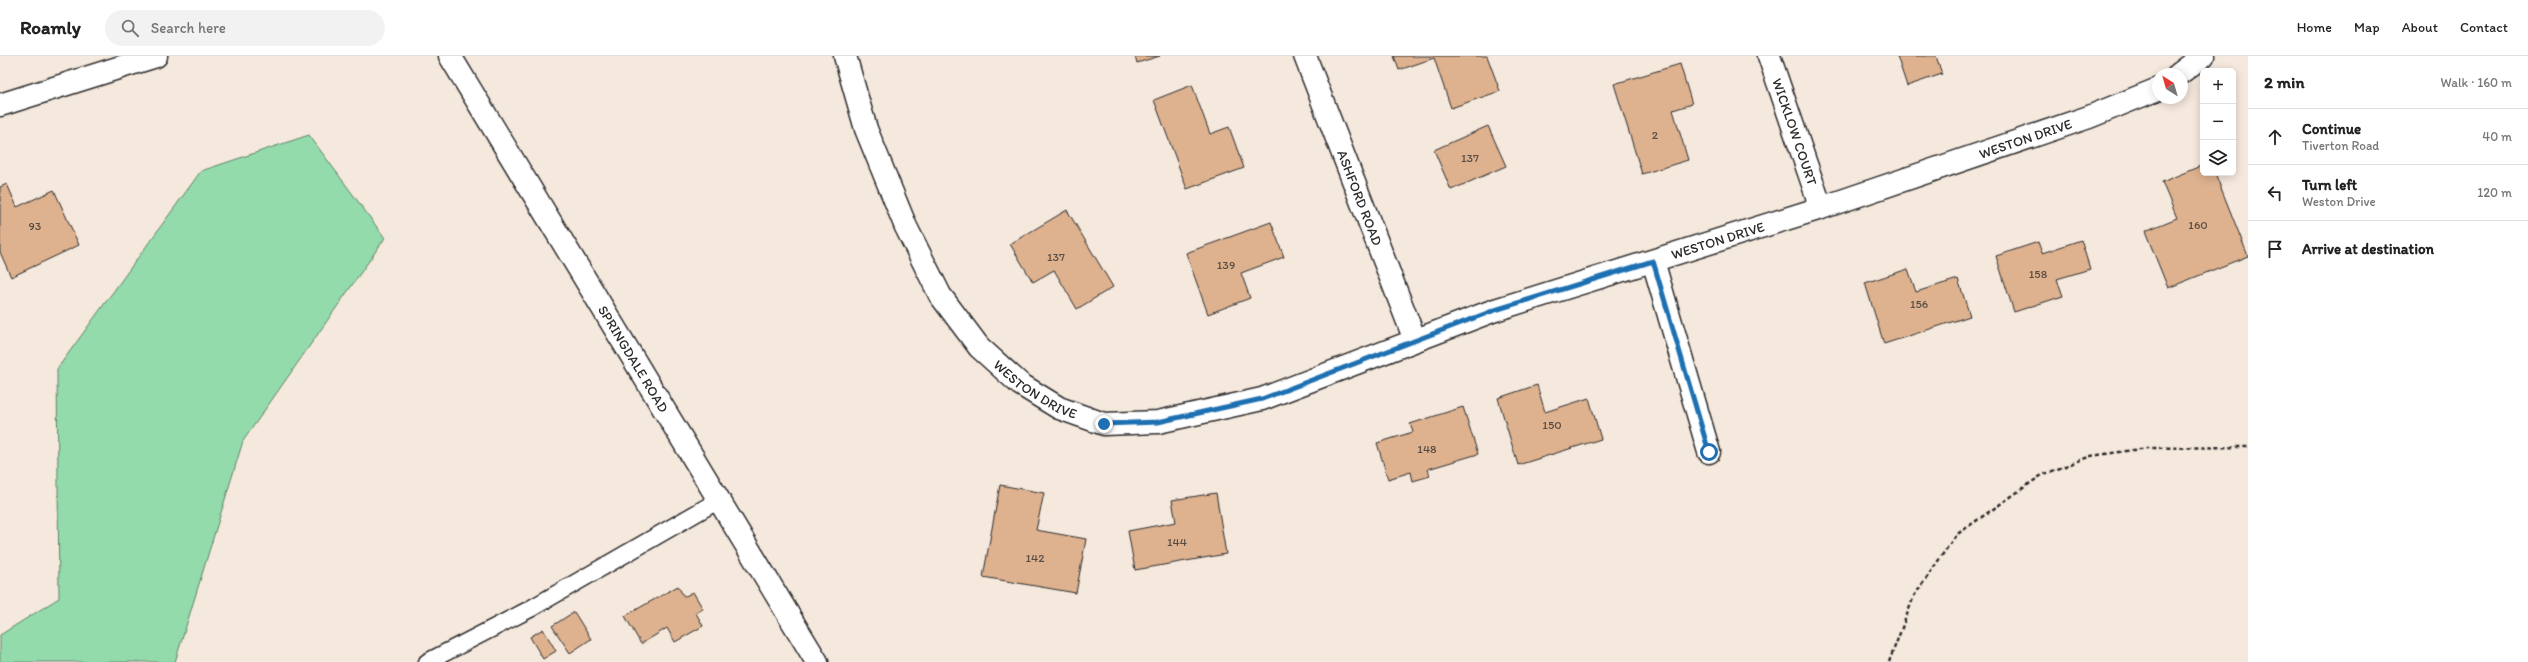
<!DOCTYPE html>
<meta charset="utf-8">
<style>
body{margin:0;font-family:Itim,sans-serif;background:#f2f2f2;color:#222}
.controls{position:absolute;right:12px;top:12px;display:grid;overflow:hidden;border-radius:6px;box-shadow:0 2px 10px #0003}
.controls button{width:36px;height:36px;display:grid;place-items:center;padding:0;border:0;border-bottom:1px solid #e0e0e0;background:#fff;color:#222;font:20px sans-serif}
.compass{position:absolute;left:2152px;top:12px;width:36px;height:36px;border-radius:50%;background:#fff;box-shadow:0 2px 10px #0003;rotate:323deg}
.stop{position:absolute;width:12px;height:12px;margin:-9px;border:3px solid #1f6fb2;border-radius:50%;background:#fff}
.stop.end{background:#1f6fb2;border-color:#fff;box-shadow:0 1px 4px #0008}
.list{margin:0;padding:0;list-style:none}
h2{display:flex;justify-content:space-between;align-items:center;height:52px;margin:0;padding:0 16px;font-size:17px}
h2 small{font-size:13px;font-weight:400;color:#767676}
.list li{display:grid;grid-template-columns:26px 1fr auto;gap:12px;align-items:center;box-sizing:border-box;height:56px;padding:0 16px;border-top:1px solid #e0e0e0}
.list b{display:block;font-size:15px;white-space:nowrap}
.list p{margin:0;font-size:13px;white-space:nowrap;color:#767676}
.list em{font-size:13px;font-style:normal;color:#767676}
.icon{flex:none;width:22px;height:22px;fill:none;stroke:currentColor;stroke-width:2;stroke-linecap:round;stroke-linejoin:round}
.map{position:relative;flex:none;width:2248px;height:606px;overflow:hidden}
header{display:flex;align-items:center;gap:24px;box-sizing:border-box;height:56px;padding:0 20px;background:#fff;border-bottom:1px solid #e0e0e0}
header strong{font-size:19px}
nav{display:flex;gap:22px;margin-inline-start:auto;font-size:14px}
.search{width:280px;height:36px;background:#f2f2f2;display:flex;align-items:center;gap:10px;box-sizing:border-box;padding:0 14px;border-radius:22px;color:#767676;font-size:15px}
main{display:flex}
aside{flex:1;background:#fff}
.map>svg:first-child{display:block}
</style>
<header>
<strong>Roamly</strong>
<div class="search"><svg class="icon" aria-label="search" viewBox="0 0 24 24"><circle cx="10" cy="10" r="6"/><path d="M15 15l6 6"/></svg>Search here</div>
<nav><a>Home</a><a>Map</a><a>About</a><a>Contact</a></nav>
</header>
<main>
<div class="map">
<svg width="2248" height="606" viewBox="0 0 2248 606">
<rect width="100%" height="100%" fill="#f5e8dd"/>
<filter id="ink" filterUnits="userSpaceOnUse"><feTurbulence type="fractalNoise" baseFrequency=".025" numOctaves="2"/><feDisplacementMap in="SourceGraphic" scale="8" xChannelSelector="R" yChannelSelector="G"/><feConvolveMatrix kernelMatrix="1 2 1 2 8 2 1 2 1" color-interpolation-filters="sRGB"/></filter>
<g filter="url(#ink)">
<path fill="#93dbab" stroke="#5f836b" d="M309,79L385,182L243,385L175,606H0V579L59,542L57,313L201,115Z"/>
<path fill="#deb28f" stroke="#2b2b2b" d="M1135,0H1160L1137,7Z
M1394,0H1487L1500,35L1451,52L1434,2L1399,14Z
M1897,0H1936L1942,18L1907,30Z
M1680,8L1692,48L1673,54L1688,104L1642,118L1614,28Z
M1192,29L1210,78L1229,71L1244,112L1187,133L1154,44Z
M1488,70L1506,110L1451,134L1434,94Z
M2203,109V117H2215L2248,200L2168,232L2145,175L2177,162L2162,126Z
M7,128L17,151L54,134L79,189L11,221L0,196V131Z
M1067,154L1113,231L1077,253L1054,214L1033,226L1010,188Z
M1271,166L1284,201L1241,217L1250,242L1208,258L1186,197Z
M2081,184L2090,213L2057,223L2063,240L2014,256L1996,200L2038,186L2042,197Z
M1908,213L1916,236L1958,223L1970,260L1884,288L1865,227Z
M1537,329L1545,356L1589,342L1601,383L1518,409L1498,342Z
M1463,351L1478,398L1428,413L1430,420L1413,425L1411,416L1388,423L1377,387L1413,376L1410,368Z
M1000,429L1044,437L1036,474L1086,483L1076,537L983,521Z
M1216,437L1226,498L1135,514L1128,475L1176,466L1172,444Z
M678,530L684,541L693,536L703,553L696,557L703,570L675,586L667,572L641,588L625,560Z
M574,556L591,583L570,597L552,570Z
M543,573L556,595L543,603L530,581Z"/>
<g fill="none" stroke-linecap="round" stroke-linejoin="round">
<g stroke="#2b2b2b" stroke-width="19">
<path id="lane" d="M427,606L530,553L719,444"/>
</g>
<g stroke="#2b2b2b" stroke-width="25">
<g id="street">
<path id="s1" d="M845,0L866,73L906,171L940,239L979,291L1020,328L1059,352L1104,368L1158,366L1262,343L1495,254L1821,152L2089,61L2158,33"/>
<path id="s2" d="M1305,0L1415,284"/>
<path id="s3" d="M1769,0L1821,152"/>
<path d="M2179,18L2203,0"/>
<path d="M0,49L156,0"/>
<path d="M1653,205L1709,396"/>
</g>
</g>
<g stroke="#2b2b2b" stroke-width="25">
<g id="secondary">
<path id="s4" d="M450,0L817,606"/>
</g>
</g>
<path stroke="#2b2b2b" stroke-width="2.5" stroke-dasharray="4 3" stroke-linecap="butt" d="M1889,606L1914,540L1956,479L2042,419L2091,400L2147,392L2248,391"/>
<use href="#lane" stroke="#fff" stroke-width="16"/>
<use href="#street" stroke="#fff" stroke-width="22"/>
<use href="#secondary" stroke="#fff" stroke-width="22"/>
</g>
</g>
<g fill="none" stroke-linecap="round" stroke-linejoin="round" filter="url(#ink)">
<path stroke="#1f6fb2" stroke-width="5" d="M1104,368L1158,366L1262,343L1495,254L1653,205L1709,396"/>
</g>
<g text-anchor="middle" stroke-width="3.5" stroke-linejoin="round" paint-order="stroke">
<g font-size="12" fill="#584d44">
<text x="1655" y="83">2</text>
<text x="1470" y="106">137</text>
<text x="2198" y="173">160</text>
<text x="35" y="174">93</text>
<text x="1056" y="205">137</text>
<text x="1226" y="213">139</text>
<text x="2038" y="222">158</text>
<text x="1919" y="252">156</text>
<text x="1552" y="373">150</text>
<text x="1427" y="397">148</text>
<text x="1177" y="490">144</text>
<text x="1035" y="506">142</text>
</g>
<g font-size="14" fill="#2b2b2b" stroke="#fff">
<text dy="5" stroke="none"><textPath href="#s3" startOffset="80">WICKLOW COURT</textPath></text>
<text dy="5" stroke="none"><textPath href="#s1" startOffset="1439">WESTON DRIVE</textPath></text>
<text dy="5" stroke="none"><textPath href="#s2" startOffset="152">ASHFORD ROAD</textPath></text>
<text dy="5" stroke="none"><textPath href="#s1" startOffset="1115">WESTON DRIVE</textPath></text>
<text dy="5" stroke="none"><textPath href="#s4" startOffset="354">SPRINGDALE ROAD</textPath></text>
<text dy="5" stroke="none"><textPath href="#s1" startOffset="394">WESTON DRIVE</textPath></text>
</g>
</g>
</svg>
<div class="controls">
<button>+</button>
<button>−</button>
<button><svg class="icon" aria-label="layers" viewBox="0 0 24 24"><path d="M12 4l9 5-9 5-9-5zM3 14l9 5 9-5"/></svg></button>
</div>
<svg class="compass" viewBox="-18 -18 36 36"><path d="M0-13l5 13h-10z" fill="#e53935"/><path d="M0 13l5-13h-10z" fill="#767676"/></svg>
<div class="stop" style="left:1709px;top:396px"></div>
<div class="stop end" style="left:1104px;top:368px"></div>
</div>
<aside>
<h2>2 min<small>Walk · 160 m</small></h2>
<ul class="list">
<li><svg class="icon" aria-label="ahead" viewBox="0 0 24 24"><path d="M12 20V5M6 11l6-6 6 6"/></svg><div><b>Continue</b><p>Tiverton Road</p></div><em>40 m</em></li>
<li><svg class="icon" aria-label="left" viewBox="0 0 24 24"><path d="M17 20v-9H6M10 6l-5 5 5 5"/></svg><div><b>Turn left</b><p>Weston Drive</p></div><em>120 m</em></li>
<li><svg class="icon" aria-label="arrive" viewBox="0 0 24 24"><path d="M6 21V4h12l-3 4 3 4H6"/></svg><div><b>Arrive at destination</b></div></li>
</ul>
</aside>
</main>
